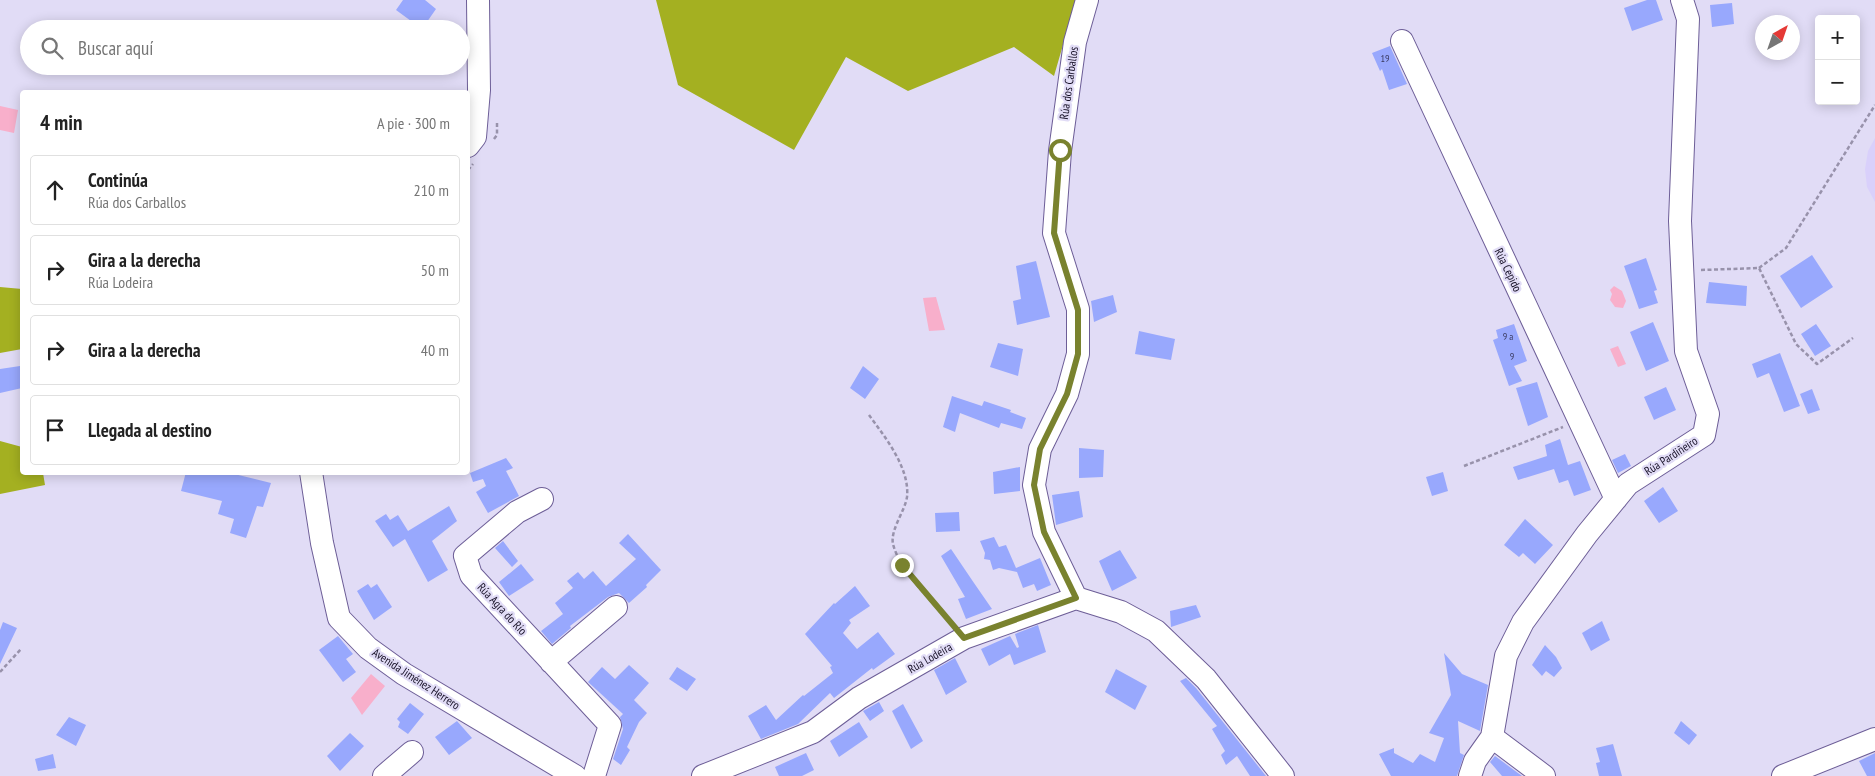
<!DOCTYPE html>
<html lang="es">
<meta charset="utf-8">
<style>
body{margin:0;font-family:"PT Sans Narrow",sans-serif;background:#f2f2f2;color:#222}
.controls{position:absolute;right:15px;top:15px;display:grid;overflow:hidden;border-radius:5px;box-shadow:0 2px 12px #0003}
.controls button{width:45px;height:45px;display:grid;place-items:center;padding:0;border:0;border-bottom:1px solid #e0e0e0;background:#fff;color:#222;font:25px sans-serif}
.compass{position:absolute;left:1755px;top:15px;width:45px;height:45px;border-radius:50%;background:#fff;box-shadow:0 2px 12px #0003;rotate:40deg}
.stop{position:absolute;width:15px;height:15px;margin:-11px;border:4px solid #79822e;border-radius:50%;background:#fff}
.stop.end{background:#79822e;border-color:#fff;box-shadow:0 1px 5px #0008}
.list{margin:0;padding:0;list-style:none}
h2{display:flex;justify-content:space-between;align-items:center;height:65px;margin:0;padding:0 20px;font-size:21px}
h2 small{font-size:16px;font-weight:400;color:#767676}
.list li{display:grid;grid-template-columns:32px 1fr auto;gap:15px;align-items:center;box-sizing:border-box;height:70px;margin:0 10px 10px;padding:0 10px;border:1px solid #e0e0e0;border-radius:5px}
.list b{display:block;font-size:19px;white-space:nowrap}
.list p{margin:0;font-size:16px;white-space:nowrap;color:#767676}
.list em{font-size:16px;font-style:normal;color:#767676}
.icon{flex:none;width:28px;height:28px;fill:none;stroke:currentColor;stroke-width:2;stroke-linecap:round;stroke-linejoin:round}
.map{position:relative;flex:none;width:1875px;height:776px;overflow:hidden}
.search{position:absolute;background:#fff;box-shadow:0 2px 12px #0003;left:20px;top:20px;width:450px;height:55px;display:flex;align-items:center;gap:12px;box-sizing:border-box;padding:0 18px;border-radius:28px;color:#767676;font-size:19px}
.panel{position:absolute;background:#fff;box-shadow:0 2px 12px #0003;left:20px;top:90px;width:450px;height:385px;border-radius:5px}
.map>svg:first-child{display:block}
</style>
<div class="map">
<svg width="1875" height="776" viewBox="0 0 1875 776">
<rect width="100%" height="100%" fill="#e1dcf6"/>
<path fill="#d9d0fb" d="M1875,138V202L1867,187L1865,169L1868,151Z"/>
<path fill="#a4b021" d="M656,0H1076L1054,76L1014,47L908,91L846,57L794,150L678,85Z
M0,287L22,289V349L0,353Z
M0,441L22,447V472L43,473L45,485L0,494Z"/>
<path fill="#f8afcb" d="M0,106L18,110L14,133L0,130Z
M1614,286L1622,291L1626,301L1623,308L1615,307L1610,300L1612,294L1610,290Z
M936,297L945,330L929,331L923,298Z
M1618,346L1626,364L1618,367L1610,349Z
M371,674L385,686L362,715L351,698Z"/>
<path fill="#98a8fd" d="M403,0H425L436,9L422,29L396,10Z
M1647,0H1656L1663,20L1632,31L1624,8Z
M1732,3L1734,24L1712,27L1710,5Z
M1390,46L1407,84L1389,90L1382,69L1380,71L1372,53Z
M1812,255L1833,287L1801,308L1780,276Z
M1646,258L1657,290L1654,291L1658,303L1639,309L1624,266Z
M1036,261L1050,317L1017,325L1013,301L1021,299L1016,266Z
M1709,282L1747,286L1746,306L1706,303Z
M1113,295L1117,312L1094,322L1091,301Z
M1653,322L1669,361L1646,371L1630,332Z
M1514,324L1527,361L1514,366L1522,381L1509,386L1493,340L1498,338L1496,330Z
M1816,324L1831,346L1815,356L1801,334Z
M1139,331L1175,339L1171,360L1135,354Z
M998,343L1023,349L1018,376L990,367Z
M1780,353L1800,406L1784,412L1769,373L1757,378L1752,364Z
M20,366L22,388L0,393V369Z
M863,366L879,379L865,399L850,388Z
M1537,382L1548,417L1528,426L1516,388Z
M1666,387L1676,410L1654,420L1644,397Z
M1812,389L1820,410L1808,414L1800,394Z
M952,396L982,406L984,401L1011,410L1010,412L1026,418L1022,429L1001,423L999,428L960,413L955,432L943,427Z
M1560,439L1568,465L1580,461L1591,490L1574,496L1568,480L1559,483L1554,469L1518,480L1513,467L1547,456L1545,445Z
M1079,448L1104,450L1103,477L1079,478Z
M1625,454L1631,466L1618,473L1612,460Z
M506,458L513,468L506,471L519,496L488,513L476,492L486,486L483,479L473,482L470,473Z
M1020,467V491L994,494L993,472Z
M186,472H226L271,483L263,507L257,506L246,538L230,533L234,519L218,514L222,501L181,491Z
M1443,472L1448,491L1432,496L1426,477Z
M1663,487L1678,511L1659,523L1644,501Z
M1079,491L1083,517L1056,525L1052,495Z
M449,506L457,521L432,541L448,570L428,582L405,539L393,547L375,521L386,514L390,520L398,515L408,531Z
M959,512L960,531L936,532L935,513Z
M1525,519L1553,545L1535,564L1523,553L1519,557L1504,545Z
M628,534L661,570L646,585L647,587L629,603L619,593L608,597L570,626L571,628L552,644L541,631L563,614L555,603L573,588L567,581L578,572L584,579L593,571L606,586L636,559L619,543Z
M994,537L999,547L1006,545L1016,568L1040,558L1051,585L1037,591L1034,584L1023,588L1017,572L999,568L993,570L990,560L984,559L985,553L980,541Z
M503,541L518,561L512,567L495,548Z
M951,549L974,583L992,609L966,619L958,599L965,597L941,556Z
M1120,550L1137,578L1112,591L1099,561Z
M521,564L534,580L509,596L499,582Z
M368,584L371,588L377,584L392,607L374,620L357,591Z
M855,586L870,606L849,620L851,623L843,633L857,649L878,632L895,654L873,670L872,668L834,698L830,693L798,724L761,739L748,716L766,705L776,720L803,695L804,696L833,673L830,667L832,666L805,634L834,603L835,604Z
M1196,605L1201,617L1171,627L1170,611Z
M1602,621L1610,640L1591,651L1582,633Z
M3,622L17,628L0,664V630Z
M1038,625L1046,652L1014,665L1010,654L989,666L981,649L1010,636L1017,648L1019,647L1015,634Z
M338,636L353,654L346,659L356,672L343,682L319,650Z
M1545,645L1556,657L1562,668L1554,677L1546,671L1542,676L1532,665Z
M1444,653L1462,674L1488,685L1480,731L1458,721L1460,753L1464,755L1457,776H1391L1379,754L1394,748V753L1413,763L1420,754L1435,762L1444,738L1429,733L1451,695Z
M955,658L967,682L946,695L934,670Z
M629,665L649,683L634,700L647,713L639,722L627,747L630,750L621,765L613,759L623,729L620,717L623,714L588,682L602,667L615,679Z
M677,667L696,679L687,691L669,679Z
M1116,669L1147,686L1135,710L1105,692Z
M1186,678L1196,688L1266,776H1250L1237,756L1226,765L1221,755L1225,751L1212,729L1217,726L1180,681Z
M879,702L884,711L870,721L863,711Z
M410,703L424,714L408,734L398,727L400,722L397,719Z
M903,704L923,741L911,749L892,711Z
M69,717L86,725L76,746L56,735Z
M457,721L472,738L449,755L435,737Z
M1681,721L1697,735L1689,745L1674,733Z
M859,722L868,737L839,757L830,741Z
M350,733L364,746L340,771L327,756Z
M1613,744L1622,776H1599L1596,763L1600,762L1596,748Z
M806,753L814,770L802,776H779L775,767Z
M1875,753V776H1867L1859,761Z
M53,754L56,768L38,771L35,759Z
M1495,756L1522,776H1502L1490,762Z"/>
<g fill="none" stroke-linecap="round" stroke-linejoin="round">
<g stroke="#6d5e97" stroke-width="24">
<path id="minor" d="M1402,41L1616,499
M468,146L475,137L479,90L478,0
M311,472L322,543L339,618L368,648L404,674L575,776
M542,499L517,512L465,556L471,575L610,725L594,776
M1076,598L1044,532L1034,485L1040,449L1067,394L1078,354V309L1054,233L1060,151L1075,42L1087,0
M551,662L616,607
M1492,737L1544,776
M384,776L412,752
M703,776L813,732L859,698L964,638L1076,598L1121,612L1156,631L1206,679L1283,776
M1470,776L1475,761L1492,737L1506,656L1523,622L1587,534L1628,484L1704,435L1708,414L1686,351L1680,221L1688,19L1682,0
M1783,776L1875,739"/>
</g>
<path stroke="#9892ab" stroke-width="2.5" stroke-dasharray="4 2.5" stroke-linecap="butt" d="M494,139L497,135V121
M468,170L473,164
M1759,268L1786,248L1875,105
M1701,270L1759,268L1796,344L1817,364L1853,338
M869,415C885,437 910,468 907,497C905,511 890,530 893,544C900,572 933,602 952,624
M1464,466L1563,427
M0,672L21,649"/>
<use href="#minor" stroke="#fff" stroke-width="22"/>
</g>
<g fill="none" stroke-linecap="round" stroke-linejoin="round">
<path stroke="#79822e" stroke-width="6" d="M902,565L964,638L1076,598L1044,532L1034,485L1040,449L1067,394L1078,354V310L1054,233L1060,150"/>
</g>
<g text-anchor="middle" stroke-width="4.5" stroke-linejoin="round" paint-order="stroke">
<g font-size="10" fill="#37375c">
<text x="1385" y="62">19</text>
<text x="1508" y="340">9 a</text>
<text x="1512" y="360">9</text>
</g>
<g font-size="12" fill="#171127" stroke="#e1dcf6">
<text transform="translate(1069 83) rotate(-82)" y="4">Rúa dos Carballos</text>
<text transform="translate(1508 270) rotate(64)" y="4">Rúa Cepido</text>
<text transform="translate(1671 456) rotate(-33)" y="4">Rúa Pardiñeiro</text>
<text transform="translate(502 609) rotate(47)" y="4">Rúa Agra do Río</text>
<text transform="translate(930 658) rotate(-30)" y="4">Rúa Lodeira</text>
<text transform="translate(416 679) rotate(33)" y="4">Avenida Jiménez Herrero</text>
</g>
</g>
</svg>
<div class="controls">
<button>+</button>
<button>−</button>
</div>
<svg class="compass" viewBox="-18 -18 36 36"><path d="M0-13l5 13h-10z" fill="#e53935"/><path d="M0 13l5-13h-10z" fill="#767676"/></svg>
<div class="stop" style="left:1060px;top:150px"></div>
<div class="stop end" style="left:902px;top:565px"></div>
<div class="search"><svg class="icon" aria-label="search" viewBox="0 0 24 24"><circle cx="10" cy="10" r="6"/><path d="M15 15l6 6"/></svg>Buscar aquí</div>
<section class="panel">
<h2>4 min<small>A pie · 300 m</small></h2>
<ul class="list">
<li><svg class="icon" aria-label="ahead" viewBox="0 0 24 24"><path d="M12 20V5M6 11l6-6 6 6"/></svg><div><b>Continúa</b><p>Rúa dos Carballos</p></div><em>210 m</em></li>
<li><svg class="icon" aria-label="right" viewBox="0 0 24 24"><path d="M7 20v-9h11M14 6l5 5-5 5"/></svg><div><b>Gira a la derecha</b><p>Rúa Lodeira</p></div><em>50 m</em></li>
<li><svg class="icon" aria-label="right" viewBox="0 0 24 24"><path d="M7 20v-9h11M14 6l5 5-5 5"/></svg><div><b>Gira a la derecha</b></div><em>40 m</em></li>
<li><svg class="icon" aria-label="arrive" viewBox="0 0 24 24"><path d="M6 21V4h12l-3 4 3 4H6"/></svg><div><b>Llegada al destino</b></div></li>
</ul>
</section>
</div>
